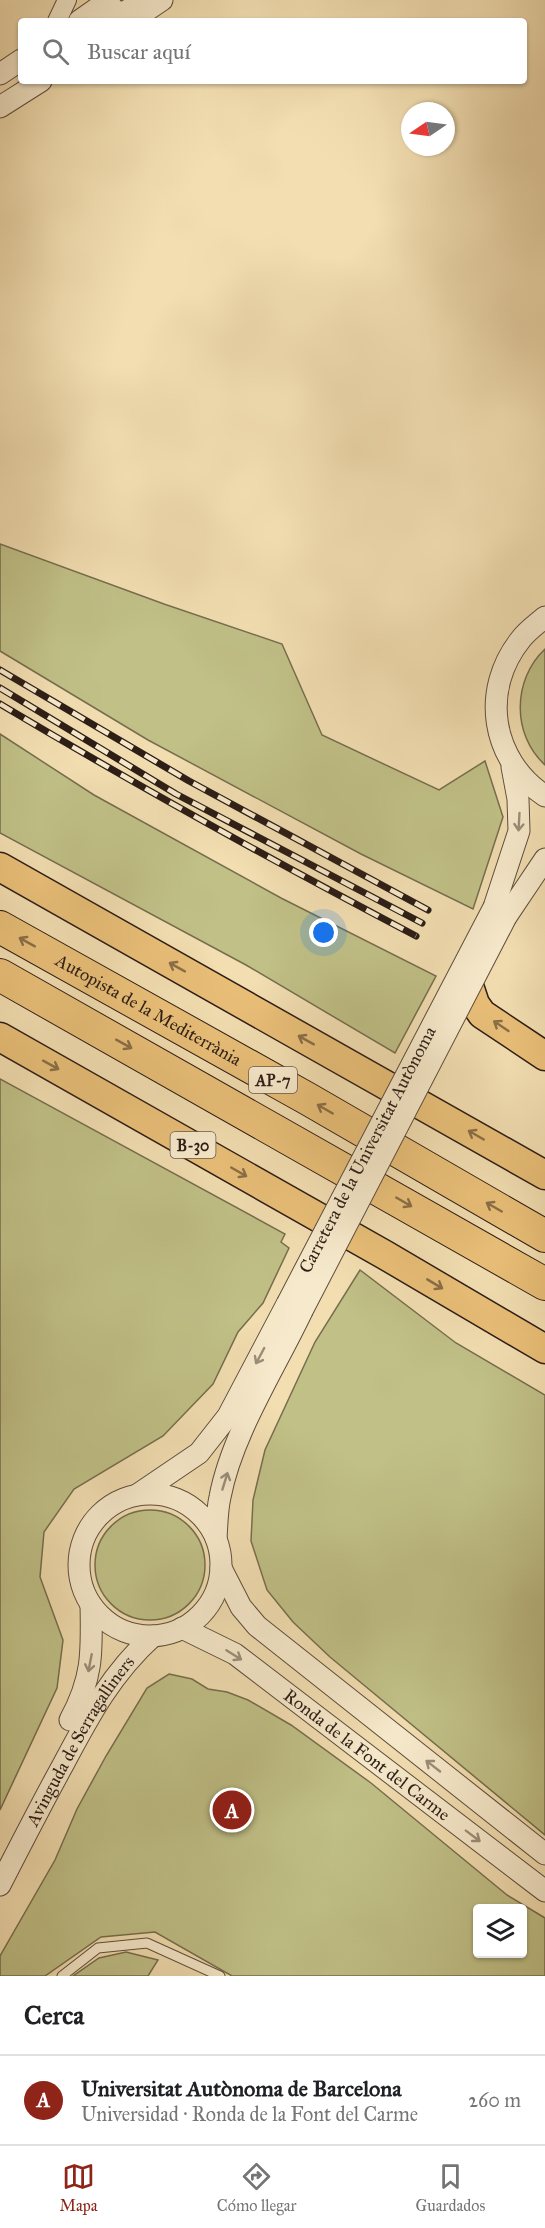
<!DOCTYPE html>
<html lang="es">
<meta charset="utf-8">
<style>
body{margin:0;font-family:"IM FELL Great Primer",serif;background:#f6f6f6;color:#202124}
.controls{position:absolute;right:18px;bottom:18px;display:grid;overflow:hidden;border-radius:6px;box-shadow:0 2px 4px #0004}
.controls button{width:54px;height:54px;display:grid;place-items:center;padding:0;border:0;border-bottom:2px solid #e0e0e0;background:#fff;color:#202124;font:30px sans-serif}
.compass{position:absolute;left:401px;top:102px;width:54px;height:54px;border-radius:50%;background:#fff;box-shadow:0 2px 4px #0004;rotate:257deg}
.you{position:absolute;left:324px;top:933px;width:21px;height:21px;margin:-15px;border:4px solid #fff;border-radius:50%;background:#1a73e8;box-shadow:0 0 0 9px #1a73e833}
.badge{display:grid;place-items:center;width:39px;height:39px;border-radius:50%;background:#8f2418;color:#fff;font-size:20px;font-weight:700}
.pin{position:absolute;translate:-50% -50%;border:3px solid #fff;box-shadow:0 2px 6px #0006}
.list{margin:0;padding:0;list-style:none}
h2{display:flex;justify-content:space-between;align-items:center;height:78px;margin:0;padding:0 24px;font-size:26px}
h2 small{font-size:20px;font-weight:400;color:#757577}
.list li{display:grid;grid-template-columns:39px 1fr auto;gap:18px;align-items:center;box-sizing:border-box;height:90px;padding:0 24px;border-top:2px solid #e0e0e0}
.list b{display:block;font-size:22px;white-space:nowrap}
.list p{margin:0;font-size:20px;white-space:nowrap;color:#757577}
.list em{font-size:20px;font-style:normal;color:#757577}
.icon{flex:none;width:33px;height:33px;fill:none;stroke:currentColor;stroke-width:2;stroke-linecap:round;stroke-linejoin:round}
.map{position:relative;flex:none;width:545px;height:1976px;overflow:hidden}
.search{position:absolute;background:#fff;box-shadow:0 2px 4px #0004;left:18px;right:18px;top:18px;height:66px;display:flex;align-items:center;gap:15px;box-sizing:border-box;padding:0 21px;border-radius:6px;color:#757577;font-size:22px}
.sheet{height:168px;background:#fff}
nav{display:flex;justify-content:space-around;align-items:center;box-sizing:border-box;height:84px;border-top:2px solid #e0e0e0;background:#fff;font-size:16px;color:#757577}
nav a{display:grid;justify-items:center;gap:3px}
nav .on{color:#8f2418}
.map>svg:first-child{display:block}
</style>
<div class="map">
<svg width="545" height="1976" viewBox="0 0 545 1976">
<rect width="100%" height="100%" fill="#f2deb1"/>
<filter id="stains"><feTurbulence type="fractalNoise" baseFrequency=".00333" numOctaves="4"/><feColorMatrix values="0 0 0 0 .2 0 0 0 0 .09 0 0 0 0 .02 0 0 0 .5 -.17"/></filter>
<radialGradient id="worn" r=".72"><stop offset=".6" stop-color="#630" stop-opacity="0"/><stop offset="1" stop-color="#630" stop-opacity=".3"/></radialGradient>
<path fill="#c0c087" stroke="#766e4e" stroke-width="1.5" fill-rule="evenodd" d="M0,544L164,604L282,644L322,735L439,790L485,761L503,817L473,909L361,854L148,740L0,651Z
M545,649V765C512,735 512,680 545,649Z
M0,734L94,795L281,898L436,976L395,1053L246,965L0,833Z
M0,1079L285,1234L281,1242L289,1248L263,1303L238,1332L213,1384L163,1436L74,1489L44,1532L40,1577L63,1640L57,1688L0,1810Z
M360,1270L456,1343L545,1395V1835L330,1657L293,1622L267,1590L251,1541L253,1500L265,1450L315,1342Z
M95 1565a55 55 0 1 1 110 0a55 55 0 1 1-110 0Z
M169,1674L192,1679L208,1689L227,1692L248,1700L291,1725L371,1783L507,1895L545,1918V1976H232L155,1932L101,1937L45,1976H0V1956L55,1860L77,1809L106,1756L147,1688ZM478,1908H522V1954H478Z
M126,1952L158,1960L148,1976H73L99,1958Z"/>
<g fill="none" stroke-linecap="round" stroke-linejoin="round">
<g stroke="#5e4d3d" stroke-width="11">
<path id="service" d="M62,1976L98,1948L147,1943L220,1976"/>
</g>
<g stroke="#5e4d3d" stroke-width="20">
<path id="minor" d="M111,5L121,13L140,0
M57,21L67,0"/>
</g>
<g stroke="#5e4d3d" stroke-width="23">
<g id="tertiary">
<path d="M79,21L109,0"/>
<path d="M109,21L121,13"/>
<path d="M131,21L162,0"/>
<path d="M0,74L21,60"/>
<path d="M0,107L41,81"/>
<path d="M545,617C537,624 528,630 521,639C480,690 491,760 545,796"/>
<path d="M494,907L519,831L518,799L512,767"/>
<path d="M506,917L545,859"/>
<circle cx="150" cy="1565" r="71"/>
<path d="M137,1495L199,1453L228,1416L287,1304"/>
<path d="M216,1538C217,1525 217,1510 220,1497C232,1434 275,1368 302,1311"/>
<path d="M221,1568L241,1607L257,1626L545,1854"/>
<path id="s1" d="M182,1628L235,1654L545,1891"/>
<path d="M70,1720C93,1678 92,1652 91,1605"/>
<path id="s2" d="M0,1885C21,1844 42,1803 64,1763C90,1714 112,1673 153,1636"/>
</g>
</g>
<g stroke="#2c1d16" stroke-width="31">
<path id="trunk" d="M0,867L545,1175
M469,986L475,1004L482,1014L545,1056
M0,1037L385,1255L545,1349"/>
</g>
<g stroke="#2c1d16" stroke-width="34">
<g id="motorway">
<path id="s3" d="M0,927L308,1099L545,1236"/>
<path d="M0,975L545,1284"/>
</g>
</g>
<use href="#service" stroke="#f7eacc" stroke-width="9"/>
<use href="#minor" stroke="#f7eacc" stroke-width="18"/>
<use href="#tertiary" stroke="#f7eacc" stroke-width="21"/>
<use href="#trunk" stroke="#e9bf78" stroke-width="28"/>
<use href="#motorway" stroke="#e9bf78" stroke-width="32"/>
<g stroke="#2c1d16" stroke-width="7">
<path id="rail" d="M0,670L189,781L428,910
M0,688L176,794L422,923
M0,704C136,785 275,862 416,936"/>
</g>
<use href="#rail" stroke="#f7eacc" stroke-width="4.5" stroke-dasharray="14" stroke-linecap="butt"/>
<g stroke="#5e4d3d" stroke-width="23" stroke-linecap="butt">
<g id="tertiary-bridge">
<path id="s4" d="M287,1304L494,907"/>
<path d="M302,1311L506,917"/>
</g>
</g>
<use href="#tertiary-bridge" stroke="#f7eacc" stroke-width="21"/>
</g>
<defs><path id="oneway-shaft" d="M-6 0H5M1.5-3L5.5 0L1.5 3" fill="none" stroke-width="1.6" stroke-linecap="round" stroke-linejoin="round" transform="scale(1.5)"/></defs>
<g stroke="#9c8e7a">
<use href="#oneway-shaft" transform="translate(519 822) rotate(93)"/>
<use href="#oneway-shaft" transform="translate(260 1356) rotate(118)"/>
<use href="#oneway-shaft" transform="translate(225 1481) rotate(-73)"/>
<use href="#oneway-shaft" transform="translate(234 1655) rotate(32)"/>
<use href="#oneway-shaft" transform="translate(90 1663) rotate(101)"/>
<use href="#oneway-shaft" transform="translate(433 1766) rotate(-142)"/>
<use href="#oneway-shaft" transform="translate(473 1836) rotate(37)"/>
</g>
<g stroke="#8a6e47">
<use href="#oneway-shaft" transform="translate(27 942) rotate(-151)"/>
<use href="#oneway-shaft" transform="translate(177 967) rotate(-151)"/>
<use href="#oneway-shaft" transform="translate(501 1026) rotate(-146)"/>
<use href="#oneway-shaft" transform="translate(306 1040) rotate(-151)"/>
<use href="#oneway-shaft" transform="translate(124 1044) rotate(29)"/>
<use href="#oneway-shaft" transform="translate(51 1065) rotate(29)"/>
<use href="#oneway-shaft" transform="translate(325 1109) rotate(-150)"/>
<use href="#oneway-shaft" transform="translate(476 1135) rotate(-150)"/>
<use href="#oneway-shaft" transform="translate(239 1172) rotate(30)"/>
<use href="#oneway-shaft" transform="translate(404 1202) rotate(30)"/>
<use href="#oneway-shaft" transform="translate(494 1207) rotate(-150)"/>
<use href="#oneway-shaft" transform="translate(435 1284) rotate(31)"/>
</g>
<g text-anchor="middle" stroke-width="6" stroke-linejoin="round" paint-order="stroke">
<g fill="#f7eacc" stroke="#695a4d" stroke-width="1.5">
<rect x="249" y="1067" width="48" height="26" rx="4.5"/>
<rect x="170.5" y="1132" width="45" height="26" rx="4.5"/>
</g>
<g font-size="16" font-weight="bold" fill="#2c1d16">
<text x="273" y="1086">AP-7</text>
<text x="193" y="1151">B-30</text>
</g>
<g font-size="18" fill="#2c1d16" stroke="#f7eacc">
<text dy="6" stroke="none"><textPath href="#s3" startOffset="170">Autopista de la Mediterrània</textPath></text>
<text dy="6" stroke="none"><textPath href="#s4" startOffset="174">Carretera de la Universitat Autònoma</textPath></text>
<text dy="6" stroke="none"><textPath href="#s2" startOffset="165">Avinguda de Serragalliners</textPath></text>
<text dy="6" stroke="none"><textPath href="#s1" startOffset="225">Ronda de la Font del Carme</textPath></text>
</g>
</g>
<rect width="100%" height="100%" filter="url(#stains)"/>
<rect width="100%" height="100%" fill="url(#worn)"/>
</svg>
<div class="controls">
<button><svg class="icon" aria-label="layers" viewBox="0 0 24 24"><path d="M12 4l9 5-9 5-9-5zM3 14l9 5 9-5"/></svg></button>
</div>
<svg class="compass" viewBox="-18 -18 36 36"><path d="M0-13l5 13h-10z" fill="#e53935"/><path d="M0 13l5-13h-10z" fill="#757577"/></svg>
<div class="you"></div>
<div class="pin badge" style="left:232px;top:1810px">A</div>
<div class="search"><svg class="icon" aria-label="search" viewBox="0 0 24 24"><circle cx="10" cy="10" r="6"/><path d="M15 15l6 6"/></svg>Buscar aquí</div>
</div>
<section class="sheet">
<h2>Cerca<small></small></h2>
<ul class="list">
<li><span class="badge">A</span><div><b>Universitat Autònoma de Barcelona</b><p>Universidad · Ronda de la Font del Carme</p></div><em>260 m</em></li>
</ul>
</section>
<nav>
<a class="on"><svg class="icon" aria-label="map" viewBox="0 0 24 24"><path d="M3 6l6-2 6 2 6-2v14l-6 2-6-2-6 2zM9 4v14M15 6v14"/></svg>Mapa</a>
<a><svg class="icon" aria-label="directions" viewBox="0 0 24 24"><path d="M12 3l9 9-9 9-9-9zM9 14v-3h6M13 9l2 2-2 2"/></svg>Cómo llegar</a>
<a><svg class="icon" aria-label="saved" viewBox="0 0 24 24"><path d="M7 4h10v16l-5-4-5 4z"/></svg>Guardados</a>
</nav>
